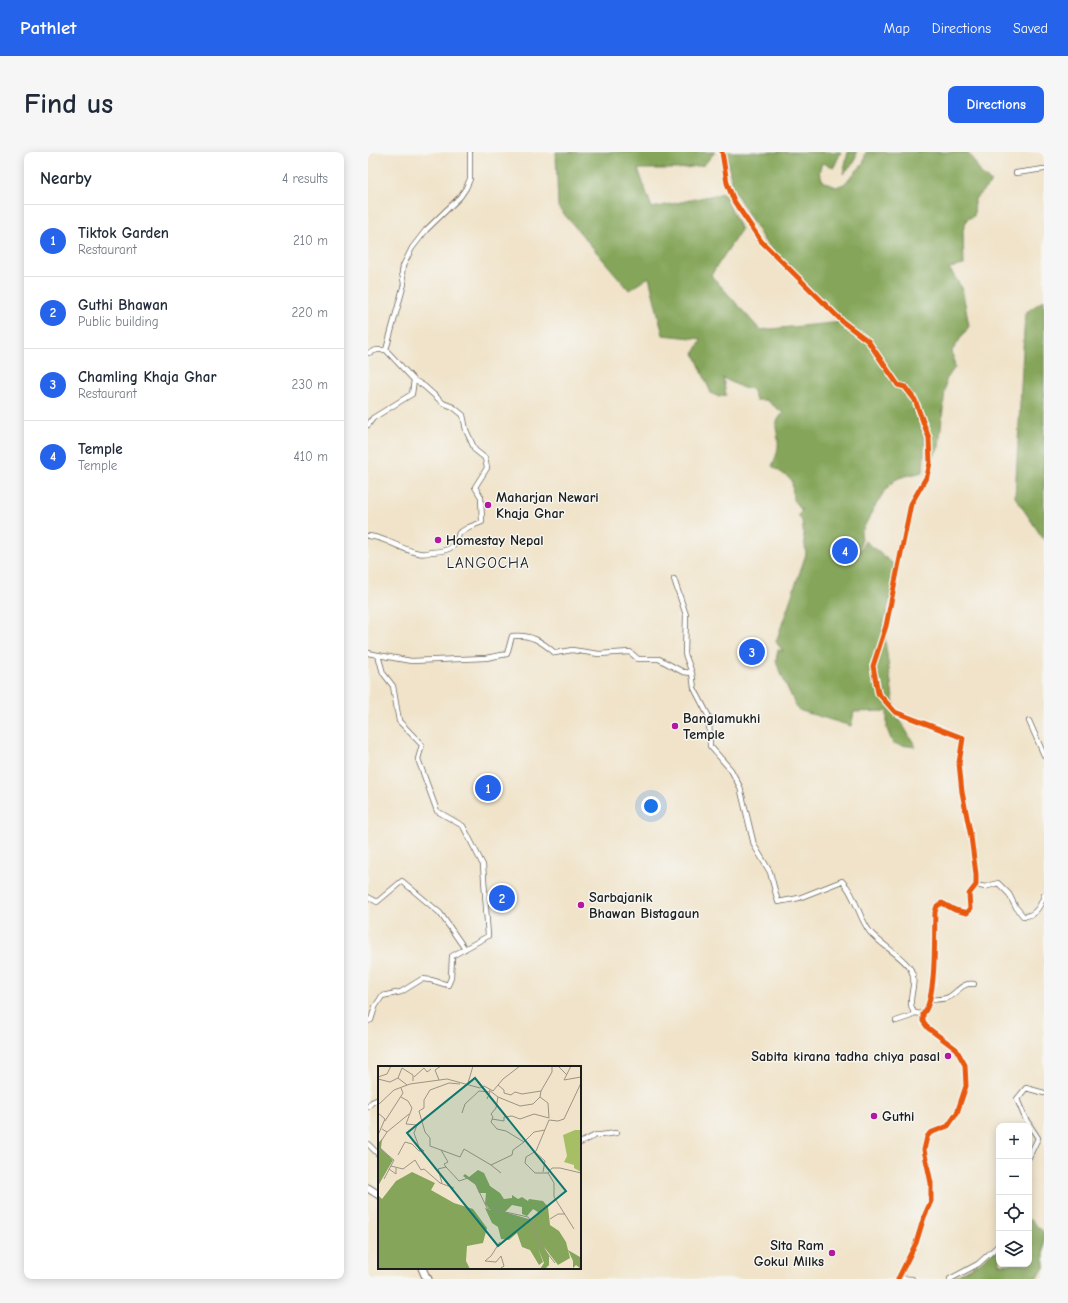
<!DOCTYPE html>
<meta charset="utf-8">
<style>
body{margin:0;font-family:"Comic Neue",sans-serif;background:#f6f6f7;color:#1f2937}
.controls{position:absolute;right:12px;bottom:12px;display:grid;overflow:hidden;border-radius:8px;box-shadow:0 2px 10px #0003}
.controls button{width:36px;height:36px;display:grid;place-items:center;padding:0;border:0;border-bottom:1px solid #e0e1e3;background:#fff;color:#1f2937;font:20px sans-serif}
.you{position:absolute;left:283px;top:654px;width:14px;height:14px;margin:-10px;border:3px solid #fff;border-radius:50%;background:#1a73e8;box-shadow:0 0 0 6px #1a73e833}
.badge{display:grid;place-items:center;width:26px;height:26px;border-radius:50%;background:#2563eb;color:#fff;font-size:13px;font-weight:700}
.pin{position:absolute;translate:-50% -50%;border:2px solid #fff;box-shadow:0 1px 4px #0006}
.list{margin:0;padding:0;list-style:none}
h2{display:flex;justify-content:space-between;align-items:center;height:52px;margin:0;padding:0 16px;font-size:17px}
h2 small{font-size:13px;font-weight:400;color:#747a83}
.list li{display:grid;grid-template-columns:26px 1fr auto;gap:12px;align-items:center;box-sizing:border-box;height:72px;padding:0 16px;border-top:1px solid #e0e1e3}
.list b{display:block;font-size:15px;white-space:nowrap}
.list p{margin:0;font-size:13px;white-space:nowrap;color:#747a83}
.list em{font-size:13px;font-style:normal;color:#747a83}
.icon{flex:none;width:22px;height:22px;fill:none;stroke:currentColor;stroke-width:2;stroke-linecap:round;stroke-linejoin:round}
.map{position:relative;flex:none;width:676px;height:1127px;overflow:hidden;border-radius:8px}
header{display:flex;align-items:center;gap:24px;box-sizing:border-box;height:56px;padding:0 20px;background:#2563eb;color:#fff}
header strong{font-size:19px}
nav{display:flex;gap:22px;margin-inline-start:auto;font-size:14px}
.intro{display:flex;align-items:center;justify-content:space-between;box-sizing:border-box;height:96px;padding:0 24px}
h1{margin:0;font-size:28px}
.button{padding:10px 18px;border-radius:8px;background:#2563eb;color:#fff;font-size:14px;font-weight:700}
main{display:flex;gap:24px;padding:0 24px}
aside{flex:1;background:#fff;border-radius:8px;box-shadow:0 2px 10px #0003}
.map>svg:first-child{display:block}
</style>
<header>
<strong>Pathlet</strong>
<nav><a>Map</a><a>Directions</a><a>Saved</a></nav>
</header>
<div class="intro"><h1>Find us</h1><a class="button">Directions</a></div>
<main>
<aside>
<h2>Nearby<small>4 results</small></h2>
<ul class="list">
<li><span class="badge">1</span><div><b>Tiktok Garden</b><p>Restaurant</p></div><em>210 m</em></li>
<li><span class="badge">2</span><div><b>Guthi Bhawan</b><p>Public building</p></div><em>220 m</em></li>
<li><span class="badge">3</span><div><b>Chamling Khaja Ghar</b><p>Restaurant</p></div><em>230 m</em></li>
<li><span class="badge">4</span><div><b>Temple</b><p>Temple</p></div><em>410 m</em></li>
</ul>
</aside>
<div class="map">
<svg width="676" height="1127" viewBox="0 0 676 1127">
<rect width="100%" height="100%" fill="#f6f6f2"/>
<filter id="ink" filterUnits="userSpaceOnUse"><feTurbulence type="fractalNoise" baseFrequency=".025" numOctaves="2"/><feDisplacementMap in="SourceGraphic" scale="8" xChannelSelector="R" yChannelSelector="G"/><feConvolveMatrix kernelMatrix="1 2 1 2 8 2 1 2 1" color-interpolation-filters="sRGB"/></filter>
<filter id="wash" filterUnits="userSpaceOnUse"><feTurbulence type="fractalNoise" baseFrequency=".012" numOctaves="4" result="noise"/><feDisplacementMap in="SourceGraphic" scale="16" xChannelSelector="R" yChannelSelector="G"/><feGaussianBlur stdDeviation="0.9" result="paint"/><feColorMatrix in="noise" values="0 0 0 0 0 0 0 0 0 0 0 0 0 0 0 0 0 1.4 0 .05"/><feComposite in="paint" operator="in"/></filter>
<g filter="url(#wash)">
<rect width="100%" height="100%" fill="#f0e3c9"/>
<path fill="#85a65a" stroke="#50613b" d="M188,0H347L336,13L311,17H270L284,56L356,41L373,78L343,123L392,178L475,170L397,90L364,35L360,9L357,0H473L466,15L454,11L451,20L455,29L468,35L476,32L495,12L498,0H599L606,9L614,23L624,30L607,47L606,64L599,67L595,78L596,113L581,116L594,136L601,174L584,199L587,215L578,228L571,295L564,306L562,286L545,246L546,258L557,288L555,320C548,322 538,323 531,326C517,331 500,368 493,381L494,387L488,406L497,389L530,416L515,474L527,560L548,595L525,592L519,577V559L486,560L483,574L430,558L411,518L408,508L410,498L415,499L408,490L438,402L434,369L430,363L434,359L425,348L424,328L404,314C408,305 411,298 410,288C409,273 404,274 415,261L398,248H388L384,237L375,236L355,226L358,243L351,245L343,241L326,201L334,187L295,183L281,125L261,138L190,55Z
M480,0H489L486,11L475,22Z
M676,148V388L647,345L657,161Z
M661,1067L676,1080V1116L667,1127H582L610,1112L631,1095V1112H661Z"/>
</g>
<g filter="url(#ink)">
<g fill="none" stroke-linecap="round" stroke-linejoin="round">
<g stroke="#666259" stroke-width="6">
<path id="street" d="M354,0L359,31L366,49L393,89L475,170L500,189L530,233L537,235L547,248L561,286L562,311L559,324L543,352L518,474L505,514L510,541L527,560L595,586L591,611L594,640L603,685L608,722V733L601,742L602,757L599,761L587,758L574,751L569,754L567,760C566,782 569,848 555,862V869L560,876L588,897L597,913L598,934L589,961L580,974L562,981L559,985L556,998L563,1031V1049L556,1065L548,1091L530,1127
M648,21L676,17
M18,198L36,132L34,121L35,114L44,96L58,78L92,45L98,36L102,27V0
M0,201L9,198H18L46,228L56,234L75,251L85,255L95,263L98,278L107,298L117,306L119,316L107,335L113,345L114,370L101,375L91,381C87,398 79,399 63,400C60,401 55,402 51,401C33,398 18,385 0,384
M0,273L5,266L44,242L46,228
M306,427L318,463L317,502L324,521
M0,501L10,503L15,521L25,534L31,569L54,593L50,607L69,659L95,674L115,713L120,784L84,804L83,826L80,833L63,828L54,827L33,840L14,844L7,855L3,868L0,869
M10,503L43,509L118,506L139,502L144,484C163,482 173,489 187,501L204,498L231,502L262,500L270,507H291L315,520L324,521L326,536L341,565L342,594L363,618L372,635L386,693L402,720L410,750L431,746L474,729C488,743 490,765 502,780C513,793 536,805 543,818C549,829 542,841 543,852C543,855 545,858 546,861L555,862
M661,569L676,603
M608,733L617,735L630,731L641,742L647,754L655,764C667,765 673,753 676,743
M0,745L9,750L34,729L72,761L97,797
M561,848C567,847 575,848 581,845C590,840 594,830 606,832
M528,869L543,864L546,861
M0,955L4,950L11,947
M212,991L228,983H233L248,981
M0,992L11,1003
M661,1005L670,986L657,966L649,947L658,936L676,941
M530,1126L544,1127
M582,1127L610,1112L631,1093"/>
</g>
<g stroke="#666259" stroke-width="9">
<path id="secondary" d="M0,1036L11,1043
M54,1116L57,1123L60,1127"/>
</g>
<use href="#street" stroke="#fff" stroke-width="4.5"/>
<use href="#secondary" stroke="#fff" stroke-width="7"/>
<g stroke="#f6f6f2" stroke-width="8">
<path id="cycleway" d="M354,0L359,31L366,49L393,89L475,170L500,189L530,233L537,235L547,248L561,286L562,311L559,324L543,352L518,474L505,514L510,541L527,560L595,586L591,611L594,640L603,685L608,722V733L601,742L602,757L599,761L587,758L574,751L569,754L567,760C566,782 569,848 555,862V869L560,876L588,897L597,913L598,934L589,961L580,974L562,981L559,985L556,998L563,1031V1049L556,1065L548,1091L530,1127"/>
</g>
<use href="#cycleway" stroke="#e8590c" stroke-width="5"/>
</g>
</g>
<g fill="#b5179e" stroke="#f6f6f2" stroke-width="1.5">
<circle cx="120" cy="353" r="4"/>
<circle cx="70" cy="388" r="4"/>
<circle cx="307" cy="574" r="4"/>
<circle cx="213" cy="753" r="4"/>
<circle cx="580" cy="904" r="4"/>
<circle cx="506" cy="964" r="4"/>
<circle cx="464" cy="1101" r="4"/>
</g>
<g text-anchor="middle" stroke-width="3" stroke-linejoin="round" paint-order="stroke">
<g font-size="14" font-weight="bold" fill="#1c1c1c" stroke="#f6f6f2" text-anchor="start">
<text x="128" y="350">Maharjan Newari<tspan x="128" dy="16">Khaja Ghar</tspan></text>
<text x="78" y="393">Homestay Nepal</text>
<text x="315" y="571">Banglamukhi<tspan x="315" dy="16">Temple</tspan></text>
<text x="221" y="750">Sarbajanik<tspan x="221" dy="16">Bhawan Bistagaun</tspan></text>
<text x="572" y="909" text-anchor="end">Sabita kirana tadha chiya pasal</text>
<text x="514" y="969">Guthi</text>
<text x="456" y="1098" text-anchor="end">Sita Ram<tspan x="456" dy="16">Gokul Milks</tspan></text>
</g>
<g font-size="15" letter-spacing="1" fill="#1c1c1c" stroke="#f6f6f2">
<text x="120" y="416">LANGOCHA</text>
</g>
</g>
<g transform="translate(10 914)">
<rect width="203" height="203" fill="#f0e3c9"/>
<path d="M197,64H203V106L196,102V99L186,96L189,90L185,69Z" fill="#a7bf64"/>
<path d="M4,73L3,82L15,94L0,120V77ZM100,104L106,107L112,120L122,127L126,133L134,132V129L140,133L144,131L150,135L151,133L165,135L170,141L172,159L181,165L188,176L192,192L180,199L166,181L171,190V199L167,203H162L166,197L160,182L165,196L161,199L152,184L144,181L139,167L131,174L123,173L120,161L114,157L107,142L113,144L107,138L108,127H101L98,119L85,110L87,108L91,111ZM134,139L144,141V148L149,150L155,143L160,146L154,154L127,146ZM34,106L57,117L53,124L76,137L95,143L109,162L105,177L89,180L88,195L92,203H0V124L1,130L4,133L18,115ZM190,184L202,191L203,189V203L198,199L195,202V195Z" fill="#85a65a" fill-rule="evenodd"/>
<path fill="none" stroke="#9b9384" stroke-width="1" d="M180,0L189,9M193,0L186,14L203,11M0,11L9,8L13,0M36,11L46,2L49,6L53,3M20,12L24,2L35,9V15M0,13L12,16L20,12L29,19M61,14L57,4L63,0M90,17L95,0M203,17L186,53L180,55L171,54L158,85L148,91L147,97L157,107H170L174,102H182L203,107M120,19L126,24V27L133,29L137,26L144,28L163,25L174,6V0M111,24L120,31L118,42L113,48L115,51L113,56L119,63L128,65L146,76L156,66L167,64M163,25L162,31L170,37L171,52M23,31L30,35L34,42L28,58L39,59M120,31L142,40L155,38L162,31M0,39L16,24L32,18L69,13L102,22L106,20L115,25L125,13L142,0M0,47L7,53L0,69M84,47L87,38L101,25L112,26L109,33M114,53L126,55V51L134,50L142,53L156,48L171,52M7,55L25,27L23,22M9,66L31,48M0,80L9,66L4,63M0,81L16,94L6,113M63,84L82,91L86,83L113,99L134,89L135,84L146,76M157,86L167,95L165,106M20,89L27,76L34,78L41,85H46L41,81L36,67L39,59L44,55M113,99L123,107M13,100L25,103L37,94L43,104L46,103L62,117L76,122M68,101L81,115L90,112L96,115L109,142L150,151L155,157L162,178L177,197M68,101L66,98L70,96L63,84L52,80V72L47,66L41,45L46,42V34L52,24L71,17L82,18M11,103L18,108V102M170,107L176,117V131L196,163M64,117L60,103L68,101M172,153L180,148H187M122,176L113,190L107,195L118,196L123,190L126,200L123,202L126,203"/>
<path fill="#0f766e" fill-opacity="0.15" stroke="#0f766e" stroke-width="2" d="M97,12L188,125L120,180L29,67Z"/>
<rect width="203" height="203" fill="none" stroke="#1c1c1c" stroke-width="2"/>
</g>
</svg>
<div class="controls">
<button>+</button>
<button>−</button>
<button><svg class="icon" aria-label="locate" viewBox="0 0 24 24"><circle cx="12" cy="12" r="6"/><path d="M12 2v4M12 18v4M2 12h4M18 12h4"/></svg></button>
<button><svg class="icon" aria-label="layers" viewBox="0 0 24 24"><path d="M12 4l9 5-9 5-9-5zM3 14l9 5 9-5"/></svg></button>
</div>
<div class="you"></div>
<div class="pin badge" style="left:120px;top:636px">1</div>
<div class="pin badge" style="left:134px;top:746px">2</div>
<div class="pin badge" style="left:384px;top:500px">3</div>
<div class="pin badge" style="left:477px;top:399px">4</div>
</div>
</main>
